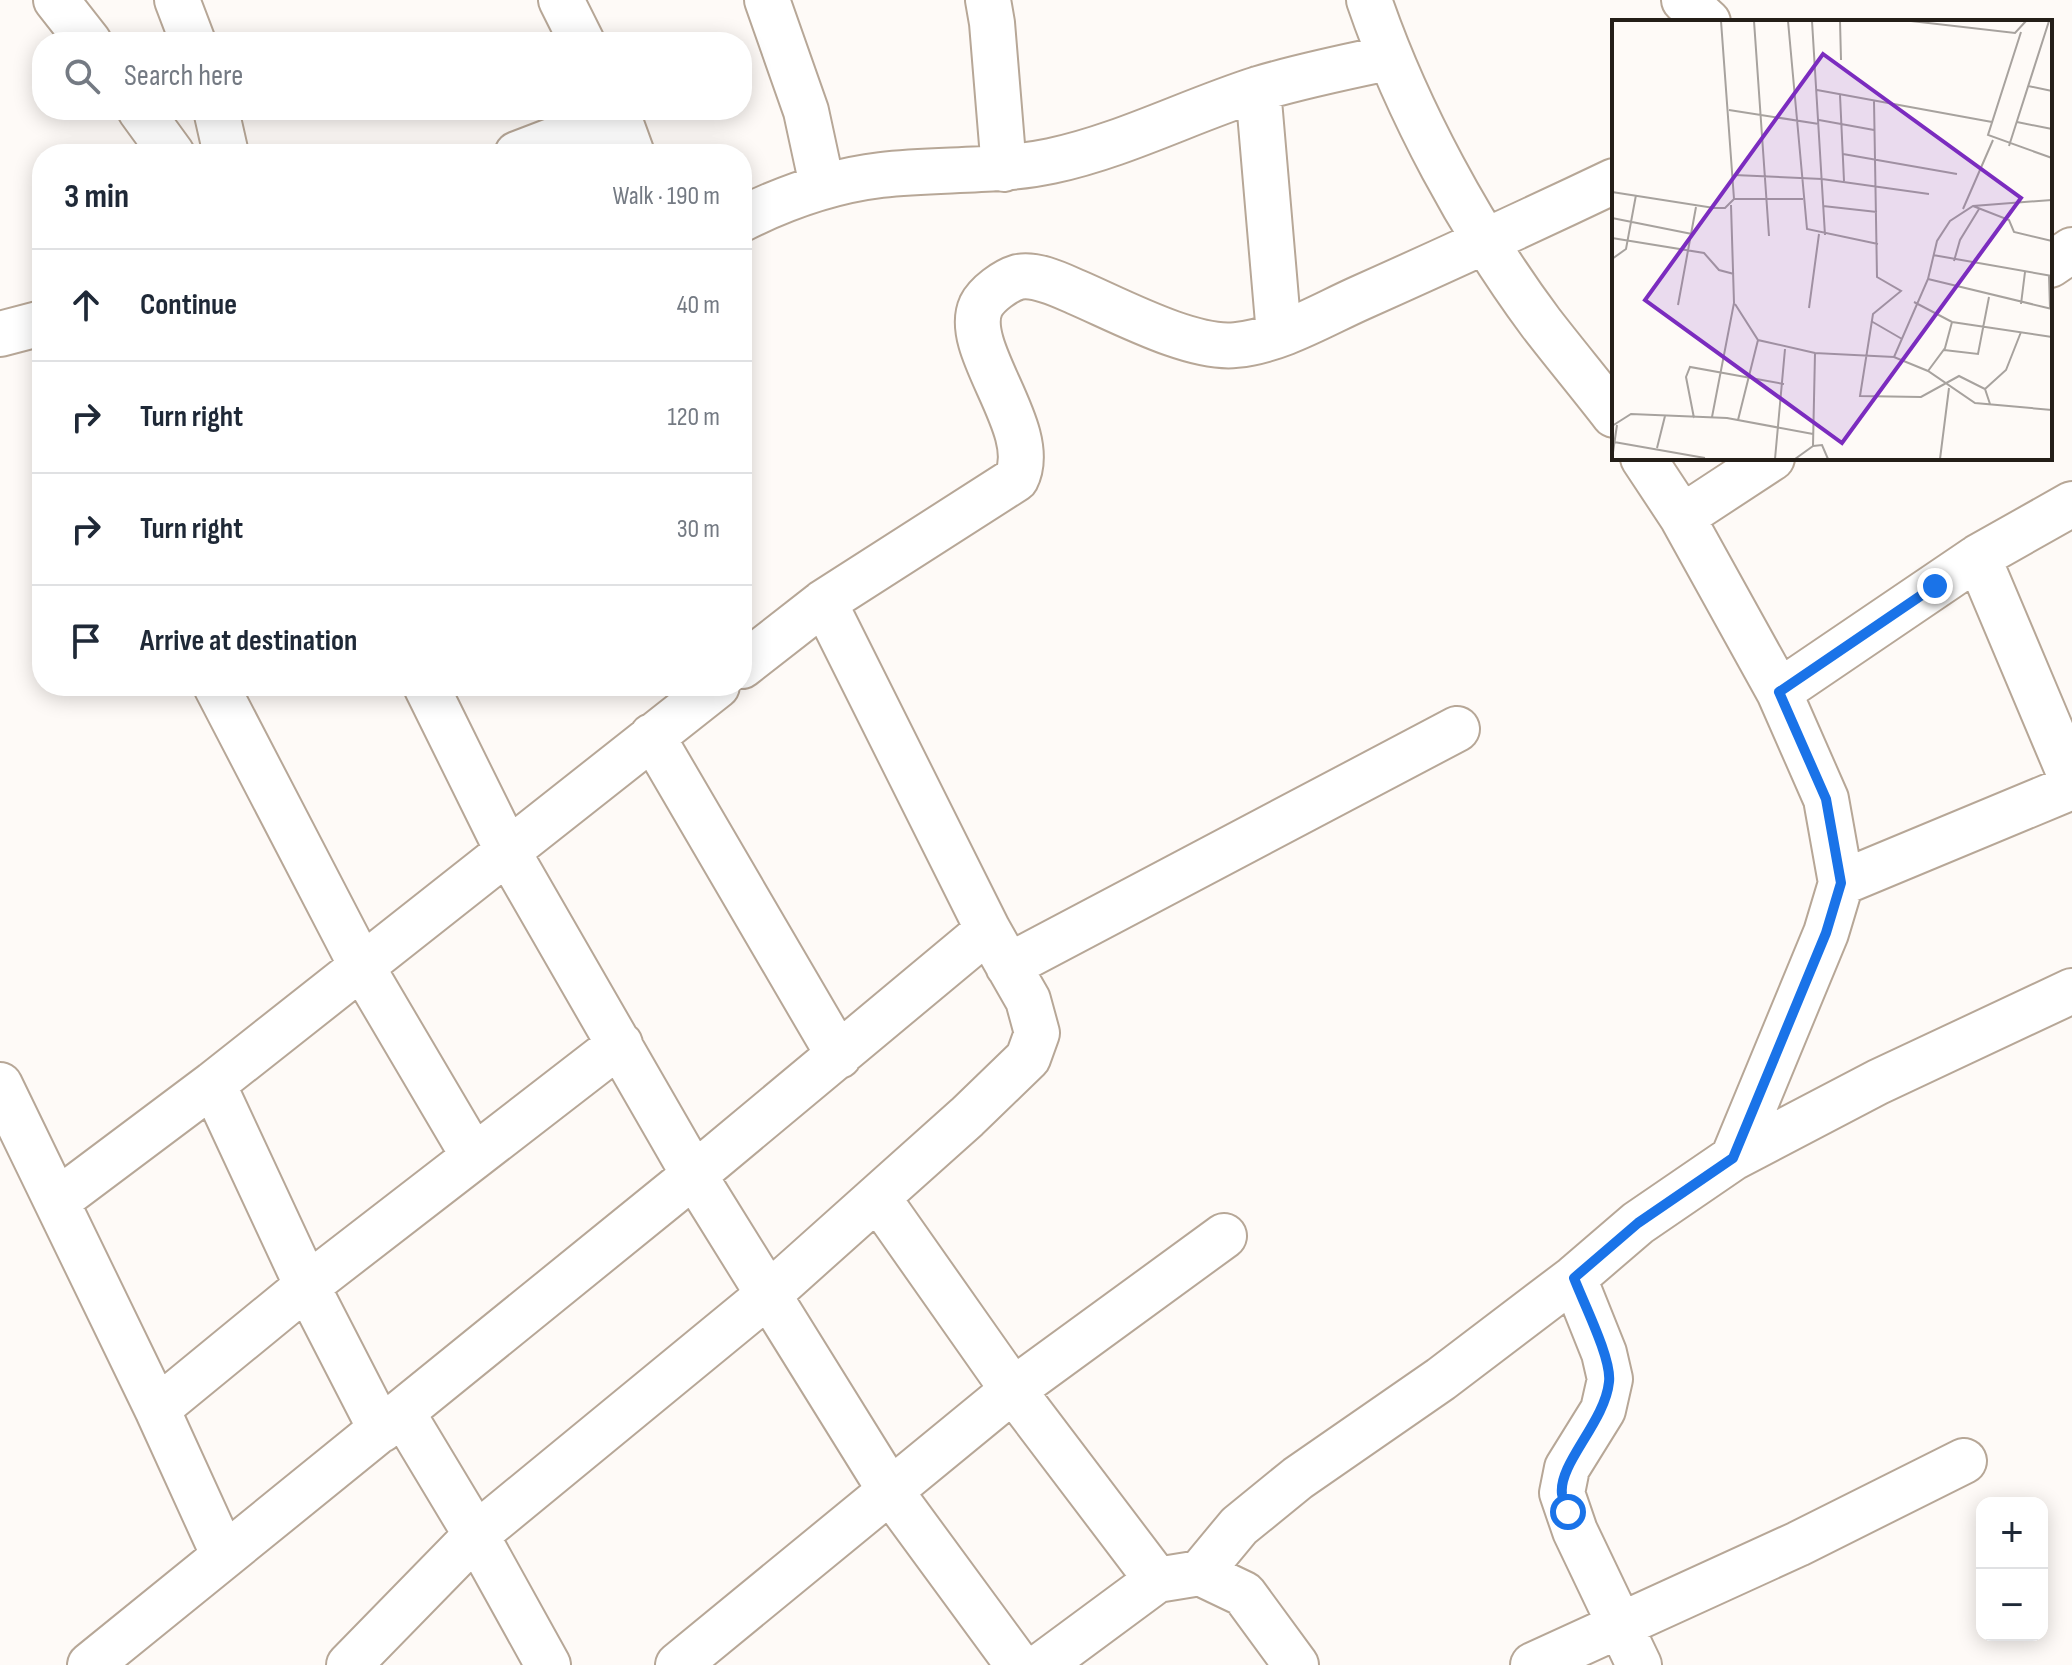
<!DOCTYPE html>
<meta charset="utf-8">
<style>
body{margin:0;font-family:"Sofia Sans Condensed",sans-serif;background:#f6f6f7;color:#1f2937}
.controls{position:absolute;right:24px;bottom:24px;display:grid;overflow:hidden;border-radius:16px;box-shadow:0 4px 20px #0003}
.controls button{width:72px;height:72px;display:grid;place-items:center;padding:0;border:0;border-bottom:2px solid #e0e1e3;background:#fff;color:#1f2937;font:40px sans-serif}
.stop{position:absolute;width:24px;height:24px;margin:-18px;border:6px solid #1a73e8;border-radius:50%;background:#fff}
.stop.end{background:#1a73e8;border-color:#fff;box-shadow:0 2px 8px #0008}
.list{margin:0;padding:0;list-style:none}
h2{display:flex;justify-content:space-between;align-items:center;height:104px;margin:0;padding:0 32px;font-size:34px}
h2 small{font-size:26px;font-weight:400;color:#747a83}
.list li{display:grid;grid-template-columns:52px 1fr auto;gap:24px;align-items:center;box-sizing:border-box;height:112px;padding:0 32px;border-top:2px solid #e0e1e3}
.list b{display:block;font-size:30px;white-space:nowrap}
.list em{font-size:26px;font-style:normal;color:#747a83}
.icon{flex:none;width:44px;height:44px;fill:none;stroke:currentColor;stroke-width:2;stroke-linecap:round;stroke-linejoin:round}
.map{position:relative;flex:none;width:2072px;height:1665px;overflow:hidden}
.search{position:absolute;background:#fff;box-shadow:0 4px 20px #0003;left:32px;top:32px;width:720px;height:88px;display:flex;align-items:center;gap:20px;box-sizing:border-box;padding:0 28px;border-radius:32px;color:#747a83;font-size:30px}
.panel{position:absolute;background:#fff;box-shadow:0 4px 20px #0003;left:32px;top:144px;width:720px;height:552px;border-radius:32px}
.map>svg:first-child{display:block}
</style>
<div class="map">
<svg width="2072" height="1665" viewBox="0 0 2072 1665">
<rect width="100%" height="100%" fill="#fefaf7"/>
<g fill="none" stroke-linecap="round" stroke-linejoin="round">
<g stroke="#b7a797" stroke-width="48">
<path id="street" d="M56,0L89,42
M177,0L193,42
M561,0L582,42
M767,0L806,111L822,185
M988,0L992,23L1004,169
M1369,0C1407,111 1471,229 1541,323C1565,354 1590,384 1614,415
M1684,0L1708,22
M1258,89L1279,334
M140,110L172,154
M216,110L226,154
M616,110L632,154
M517,154L619,115
M742,219C786,197 831,181 881,175C937,168 994,173 1051,161C1122,146 1189,111 1258,89C1301,76 1345,67 1388,58
M2050,265L2072,250
M0,334L42,323
M1643,458L1682,517L1772,458
M1682,517L1779,692L1826,799L1841,883L1826,933L1733,1158
M1978,557L2072,780
M742,666L824,602L1016,479C1041,430 961,349 981,306C987,294 1005,281 1018,277C1036,273 1060,285 1076,292C1118,310 1192,350 1236,345C1279,341 1322,315 1360,298C1445,260 1530,221 1614,181
M216,686L362,967L474,1157
M426,686L508,852L694,1175L891,1492L1018,1665
M1779,692L1978,557L2072,504
M652,736L839,1056
M1841,883L2072,787
M1008,966L1457,729
M213,1084L307,1286L381,1430
M0,1085L157,1409L224,1556
M878,1198L1013,1390L1157,1580L1200,1573L1244,1594L1296,1665
M57,1201L213,1084L717,686
M1574,1278L1604,1353L1610,1379L1603,1410L1567,1468L1562,1493L1575,1531L1639,1665
M157,1409L307,1286L620,1044
M402,1412L476,1535L548,1665
M1200,1573L1239,1526L1298,1478L1441,1379L1574,1278L1638,1223L1733,1158L1878,1082L2072,991
M90,1665L694,1175L988,930
M349,1665L476,1535L768,1295L967,1117L1028,1058L1037,1033L1028,1000L988,930L824,602
M678,1665L1013,1390L1224,1236
M1042,1665L1157,1580
M1533,1665L1798,1544L1964,1461"/>
</g>
<use href="#street" stroke="#fff" stroke-width="44"/>
</g>
<g fill="none" stroke-linecap="round" stroke-linejoin="round">
<path stroke="#1a73e8" stroke-width="10" d="M1568,1512C1566,1507 1563,1500 1562,1494C1558,1464 1605,1422 1609,1382C1612,1359 1583,1302 1574,1278L1638,1223L1733,1158L1826,933L1841,883L1826,799L1779,692L1935,586"/>
</g>
<g transform="translate(1612 20)">
<rect width="440" height="440" fill="#fefaf7"/>
<path fill="none" stroke="#a7a29e" stroke-width="2" d="M109,1L122,179M142,1L157,216M176,1L195,209L266,224M200,1L213,215M228,1L229,40M299,1L403,13L414,1M409,12L376,115L440,138M416,66L440,71M205,70L380,102M228,75L232,161M262,81L265,257L289,271L261,294L248,376L309,377L347,356L373,369L378,384M117,90L207,104M207,100L262,110M405,102L440,109M397,126L437,1M231,134L345,154M122,155L210,159L317,174M0,172L102,188H113L122,179H191M211,186L265,192M361,186L397,200L402,212L440,221M351,189L381,120M0,198L80,214M0,218L92,233L107,250L122,254M321,235L440,256M0,239L14,229L24,175M342,241L348,220L367,189M437,256L438,288M316,259L440,289M302,282L340,302L440,317M123,284L146,320L203,333M409,284L413,252M66,285L84,187M197,288L207,214M259,301L290,319M332,330L366,334L377,277M282,337L316,259L325,221L338,201L361,186L440,180M316,351L333,328L340,302M373,369L394,350L409,312M100,397L122,283L119,185M82,398L74,357L78,347L172,364M126,400L146,320M0,406L19,394L115,398L201,414M2,422L93,438M201,426L210,425L216,439M45,428L53,396M0,439L5,405M163,439L173,329M183,439L201,426L203,333L282,337L316,351L363,383L440,390M328,439L337,368"/>
<path fill="#7b2cbf" fill-opacity="0.15" stroke="#7b2cbf" stroke-width="4" d="M211,34L409,178L230,423L33,280Z"/>
<rect width="440" height="440" fill="none" stroke="#241e18" stroke-width="4"/>
</g>
</svg>
<div class="controls">
<button>+</button>
<button>−</button>
</div>
<div class="stop" style="left:1568px;top:1512px"></div>
<div class="stop end" style="left:1935px;top:586px"></div>
<div class="search"><svg class="icon" aria-label="search" viewBox="0 0 24 24"><circle cx="10" cy="10" r="6"/><path d="M15 15l6 6"/></svg>Search here</div>
<section class="panel">
<h2>3 min<small>Walk · 190 m</small></h2>
<ul class="list">
<li><svg class="icon" aria-label="ahead" viewBox="0 0 24 24"><path d="M12 20V5M6 11l6-6 6 6"/></svg><div><b>Continue</b></div><em>40 m</em></li>
<li><svg class="icon" aria-label="right" viewBox="0 0 24 24"><path d="M7 20v-9h11M14 6l5 5-5 5"/></svg><div><b>Turn right</b></div><em>120 m</em></li>
<li><svg class="icon" aria-label="right" viewBox="0 0 24 24"><path d="M7 20v-9h11M14 6l5 5-5 5"/></svg><div><b>Turn right</b></div><em>30 m</em></li>
<li><svg class="icon" aria-label="arrive" viewBox="0 0 24 24"><path d="M6 21V4h12l-3 4 3 4H6"/></svg><div><b>Arrive at destination</b></div></li>
</ul>
</section>
</div>
